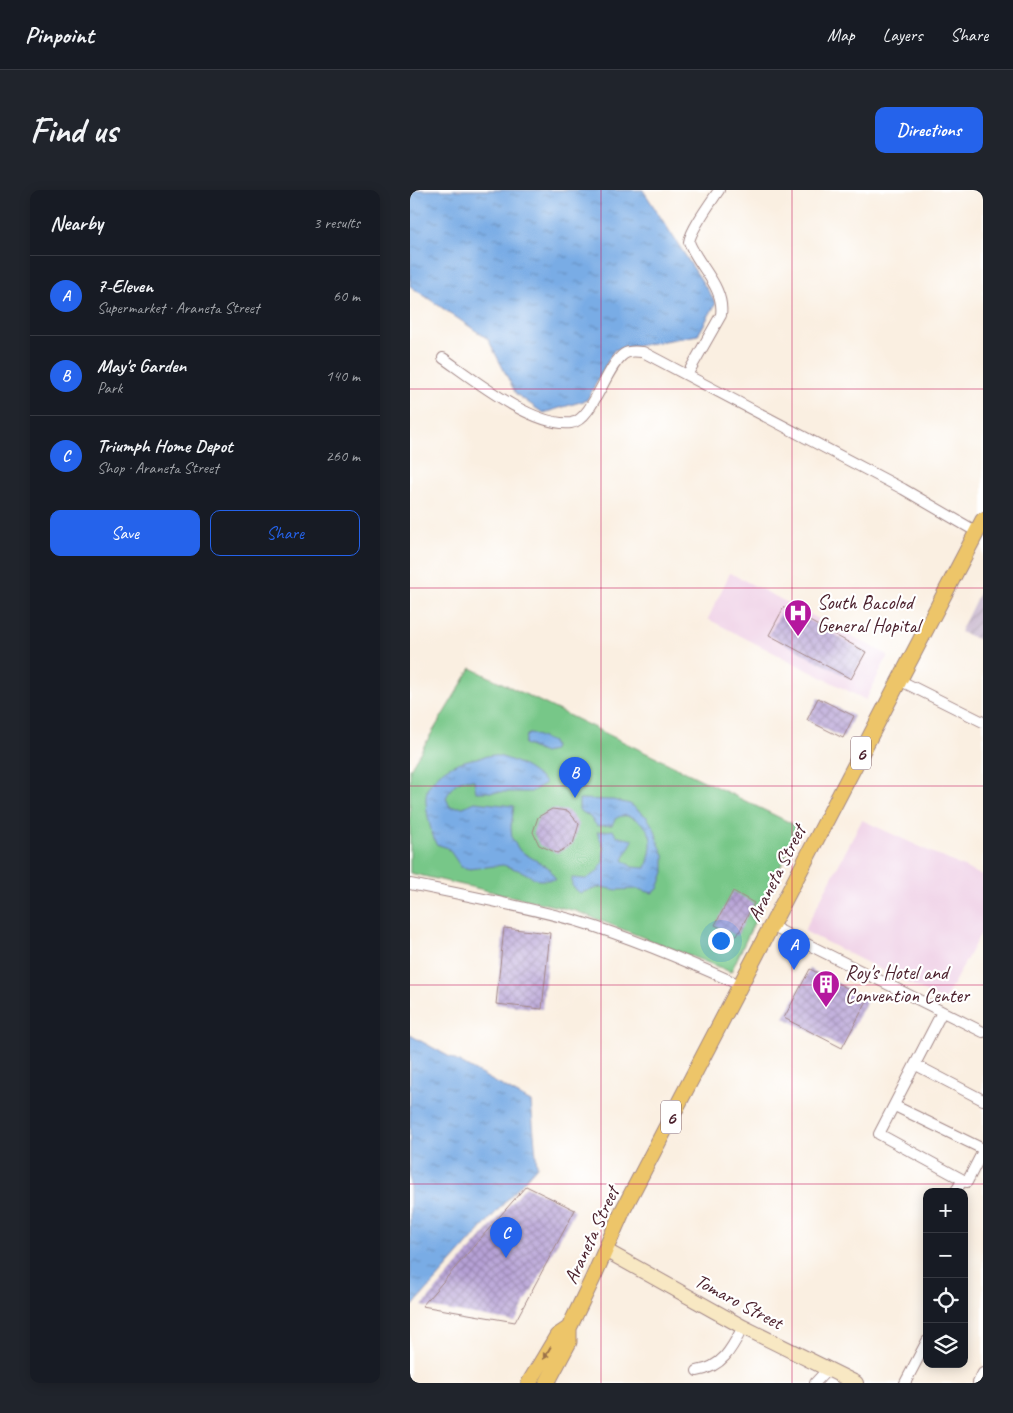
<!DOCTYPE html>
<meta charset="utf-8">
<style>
body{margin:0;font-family:Caveat,sans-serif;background:#20242c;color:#f1f3f6}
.controls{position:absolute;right:15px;bottom:15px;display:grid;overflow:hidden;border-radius:10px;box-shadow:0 2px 12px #0003}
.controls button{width:45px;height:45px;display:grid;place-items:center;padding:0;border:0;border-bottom:1px solid #363941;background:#171b24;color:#f1f3f6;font:25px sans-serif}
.you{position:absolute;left:310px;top:750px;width:18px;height:18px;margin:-12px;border:4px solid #fff;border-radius:50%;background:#1a73e8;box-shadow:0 0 0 8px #1a73e833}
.badge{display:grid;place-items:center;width:32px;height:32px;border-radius:50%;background:#2563eb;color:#fff;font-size:16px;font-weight:700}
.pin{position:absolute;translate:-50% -41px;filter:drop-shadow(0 1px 2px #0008)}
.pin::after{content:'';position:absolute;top:26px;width:18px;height:15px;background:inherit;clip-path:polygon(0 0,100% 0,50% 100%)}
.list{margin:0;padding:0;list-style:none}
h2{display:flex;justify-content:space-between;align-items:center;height:65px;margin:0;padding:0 20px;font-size:21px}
h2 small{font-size:16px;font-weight:400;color:#9ea1a6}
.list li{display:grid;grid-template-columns:32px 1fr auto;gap:15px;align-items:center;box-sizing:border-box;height:80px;padding:0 20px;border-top:1px solid #363941}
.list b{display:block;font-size:19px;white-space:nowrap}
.list p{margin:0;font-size:16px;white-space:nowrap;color:#9ea1a6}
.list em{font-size:16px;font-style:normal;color:#9ea1a6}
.actions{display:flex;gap:10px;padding:15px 20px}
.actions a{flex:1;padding:11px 0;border:1px solid #2563eb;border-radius:10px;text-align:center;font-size:18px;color:#2563eb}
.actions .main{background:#2563eb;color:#fff}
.icon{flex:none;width:28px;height:28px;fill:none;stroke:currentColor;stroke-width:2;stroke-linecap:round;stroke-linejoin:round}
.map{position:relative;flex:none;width:573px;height:1193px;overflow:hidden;border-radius:10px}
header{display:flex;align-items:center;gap:30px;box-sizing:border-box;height:70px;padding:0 25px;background:#171b24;border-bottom:1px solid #363941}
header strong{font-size:24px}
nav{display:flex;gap:28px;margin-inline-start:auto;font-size:18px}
.intro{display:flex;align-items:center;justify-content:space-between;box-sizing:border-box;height:120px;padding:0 30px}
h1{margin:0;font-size:35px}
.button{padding:12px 22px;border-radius:10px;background:#2563eb;color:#fff;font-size:18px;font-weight:700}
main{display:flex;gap:30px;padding:0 30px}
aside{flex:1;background:#171b24;border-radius:10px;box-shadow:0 2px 12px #0003}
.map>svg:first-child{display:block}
</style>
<header>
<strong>Pinpoint</strong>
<nav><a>Map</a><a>Layers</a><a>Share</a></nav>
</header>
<div class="intro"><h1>Find us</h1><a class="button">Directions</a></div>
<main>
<aside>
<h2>Nearby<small>3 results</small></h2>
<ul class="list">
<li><span class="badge">A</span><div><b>7-Eleven</b><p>Supermarket · Araneta Street</p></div><em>60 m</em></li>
<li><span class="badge">B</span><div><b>May's Garden</b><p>Park</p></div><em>140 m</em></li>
<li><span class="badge">C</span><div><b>Triumph Home Depot</b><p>Shop · Araneta Street</p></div><em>260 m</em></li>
</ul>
<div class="actions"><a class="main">Save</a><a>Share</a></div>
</aside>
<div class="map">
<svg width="573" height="1193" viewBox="0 0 573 1193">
<defs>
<pattern id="industrial-furrows" width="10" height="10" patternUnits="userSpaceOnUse" patternTransform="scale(1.25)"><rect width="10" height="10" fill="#cdbed2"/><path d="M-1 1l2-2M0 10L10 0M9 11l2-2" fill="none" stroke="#b2a3b4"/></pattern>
<pattern id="water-ripples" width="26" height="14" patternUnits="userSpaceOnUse" patternTransform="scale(1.25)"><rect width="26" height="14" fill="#79ace5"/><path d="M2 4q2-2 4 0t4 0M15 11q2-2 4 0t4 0" fill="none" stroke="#658bba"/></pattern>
<pattern id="building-cross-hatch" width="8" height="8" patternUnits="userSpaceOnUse" patternTransform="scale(1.25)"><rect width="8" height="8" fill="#b6a1d6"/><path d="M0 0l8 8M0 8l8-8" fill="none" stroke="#9683ae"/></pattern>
</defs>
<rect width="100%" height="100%" fill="#fff"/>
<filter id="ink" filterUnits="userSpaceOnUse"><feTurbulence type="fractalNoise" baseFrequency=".02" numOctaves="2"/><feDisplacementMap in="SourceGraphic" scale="10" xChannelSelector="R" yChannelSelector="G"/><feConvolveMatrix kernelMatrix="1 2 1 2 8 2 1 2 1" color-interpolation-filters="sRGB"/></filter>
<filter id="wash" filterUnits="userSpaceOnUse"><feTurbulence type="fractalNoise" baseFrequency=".0096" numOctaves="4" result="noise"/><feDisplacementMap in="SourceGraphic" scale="20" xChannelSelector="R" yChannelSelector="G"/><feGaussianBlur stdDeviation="1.12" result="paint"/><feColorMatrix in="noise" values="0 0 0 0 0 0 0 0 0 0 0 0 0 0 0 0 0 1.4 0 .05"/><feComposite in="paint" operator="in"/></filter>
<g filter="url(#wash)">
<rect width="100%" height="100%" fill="#faefe1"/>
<path fill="#efd0e6" d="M320,383L478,465L456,510L298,429Z
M452,630L573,686V739L534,811L394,741Z"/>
<path fill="url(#industrial-furrows)" d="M573,395V451L550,442Z"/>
<path fill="#77c788" stroke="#60735a" d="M61,478L389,637L321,782L166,721L0,683V579Z"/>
<path fill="url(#water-ripples)" stroke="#626688" d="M0,0H233L306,113L288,145L204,160L177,210L133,223L106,204L78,149L0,96Z
M121,543L142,552L144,557L142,561L134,563L114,554L116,546Z
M83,565C104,569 120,578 136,593L121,602H66L64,590C48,588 43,594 36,608L40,617H53L65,612L104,616L101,637L102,649L110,661L139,678L146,690H128L111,681L93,675L60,679L51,677L38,658L26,654C21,643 13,612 17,601C17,598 21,593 23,591C37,572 61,569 83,565Z
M169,609L203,610L220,614L237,627L245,640L248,652L254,665V682L248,699L242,703L228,699L207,700L191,697L170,703L162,696V688L176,689L187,682L193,672L194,658L187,642L203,640L206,646L223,650L213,670L222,677L236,678C239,668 243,656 240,646C238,636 223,624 212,626C210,626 207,628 205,629L202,635L187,636L179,626L169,620Z
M0,845L121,912L127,976L0,1119Z"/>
<g id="blocks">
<path fill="url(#building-cross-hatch)" d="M374,417L456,462L441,489L359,445Z
M408,508L444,526L433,548L397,530Z
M142,619L158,621L169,634L163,654L147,663L129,655L123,642L128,627Z
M323,701L344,713L327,746L305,735Z
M94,738L140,743L132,819L86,814Z
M400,779L458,809L432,858L374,828Z
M116,996L165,1020L105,1132L12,1116Z"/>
</g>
</g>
<g filter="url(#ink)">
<use href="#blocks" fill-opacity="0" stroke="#a28786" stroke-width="1"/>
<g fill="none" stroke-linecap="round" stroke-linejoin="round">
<g stroke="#a28786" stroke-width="12">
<path id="street" d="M33,168C63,189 123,237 161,233C183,230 196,176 214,164C220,160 227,162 233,162L493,299L567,342
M277,185L311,125C315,97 288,76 279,52C281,39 301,12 309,0
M489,490L573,532
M0,694C56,705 112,716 167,731C223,748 277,771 330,795
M361,736L573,842
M532,822L469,944L557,992L573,961
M506,875L573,910
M485,916L573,959
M545,1002L553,990
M287,1181C313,1177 322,1158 333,1137
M405,1193L418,1179
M495,1193L517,1151
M568,1193L573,1183"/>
</g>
<g stroke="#a28786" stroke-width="16">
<path id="secondary" d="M195,1060L333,1137L446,1193"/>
</g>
<g stroke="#a28786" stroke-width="17">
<path id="primary" d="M119,1193L147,1146L159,1138
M137,1193L159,1152V1138L183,1088L213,1020L573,330"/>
</g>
<use href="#street" stroke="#fff" stroke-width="10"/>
<use href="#secondary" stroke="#f8e8c3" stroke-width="14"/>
<use href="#primary" stroke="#edc569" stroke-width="15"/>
</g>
<defs><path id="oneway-solid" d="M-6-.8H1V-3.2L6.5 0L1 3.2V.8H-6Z" transform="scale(1.25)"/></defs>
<use fill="#9c724a" href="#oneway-solid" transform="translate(137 1163) rotate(120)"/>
</g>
<path fill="none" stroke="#c2185b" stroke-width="1" stroke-opacity="0.55" d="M191,0V1193M382,0V1193M0,199H573M0,398H573M0,596H573M0,795H573M0,994H573"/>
<defs>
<g id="hospital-pin" transform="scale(1.4375)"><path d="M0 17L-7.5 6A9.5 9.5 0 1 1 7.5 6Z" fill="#b5179e" stroke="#fff"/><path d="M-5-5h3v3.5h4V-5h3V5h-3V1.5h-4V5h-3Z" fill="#fff"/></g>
<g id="building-pin" transform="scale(1.4375)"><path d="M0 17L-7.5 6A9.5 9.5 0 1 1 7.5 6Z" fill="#b5179e" stroke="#fff"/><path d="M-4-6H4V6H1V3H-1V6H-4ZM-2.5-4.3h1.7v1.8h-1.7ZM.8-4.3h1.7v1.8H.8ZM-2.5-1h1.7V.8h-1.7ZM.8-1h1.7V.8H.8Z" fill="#fff"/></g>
</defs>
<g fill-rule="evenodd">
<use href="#hospital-pin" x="388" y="423"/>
<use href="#building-pin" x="416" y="794"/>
</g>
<g text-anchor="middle" stroke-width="4.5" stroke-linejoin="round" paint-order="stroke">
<g fill="#fff" stroke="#80626b" stroke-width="1">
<rect x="441" y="546.5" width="20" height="33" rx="4"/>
<rect x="251" y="910.5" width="20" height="33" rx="4"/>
</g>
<g font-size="19" font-weight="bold" fill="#4a1f2b">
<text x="451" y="570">6</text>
<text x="261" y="934">6</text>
</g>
<g font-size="20" fill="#4a1f2b" stroke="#fff" text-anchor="start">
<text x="407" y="419">South Bacolod<tspan x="407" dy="23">General Hopital</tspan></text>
<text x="435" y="789">Roy's Hotel and<tspan x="435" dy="23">Convention Center</tspan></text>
</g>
<g font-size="20" fill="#4a1f2b" stroke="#fff">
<text transform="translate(366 683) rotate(-63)" y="7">Araneta Street</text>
<text transform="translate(181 1045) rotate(-65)" y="7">Araneta Street</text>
<text transform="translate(329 1111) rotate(28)" y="7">Tomaro Street</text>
</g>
</g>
</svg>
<div class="controls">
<button>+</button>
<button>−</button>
<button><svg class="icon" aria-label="locate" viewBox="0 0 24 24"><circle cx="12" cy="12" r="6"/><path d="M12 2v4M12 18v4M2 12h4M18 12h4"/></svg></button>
<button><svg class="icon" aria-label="layers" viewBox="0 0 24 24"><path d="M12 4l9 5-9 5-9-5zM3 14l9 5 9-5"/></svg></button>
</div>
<div class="you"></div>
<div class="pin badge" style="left:384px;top:780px">A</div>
<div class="pin badge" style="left:165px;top:608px">B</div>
<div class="pin badge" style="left:96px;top:1068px">C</div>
</div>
</main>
